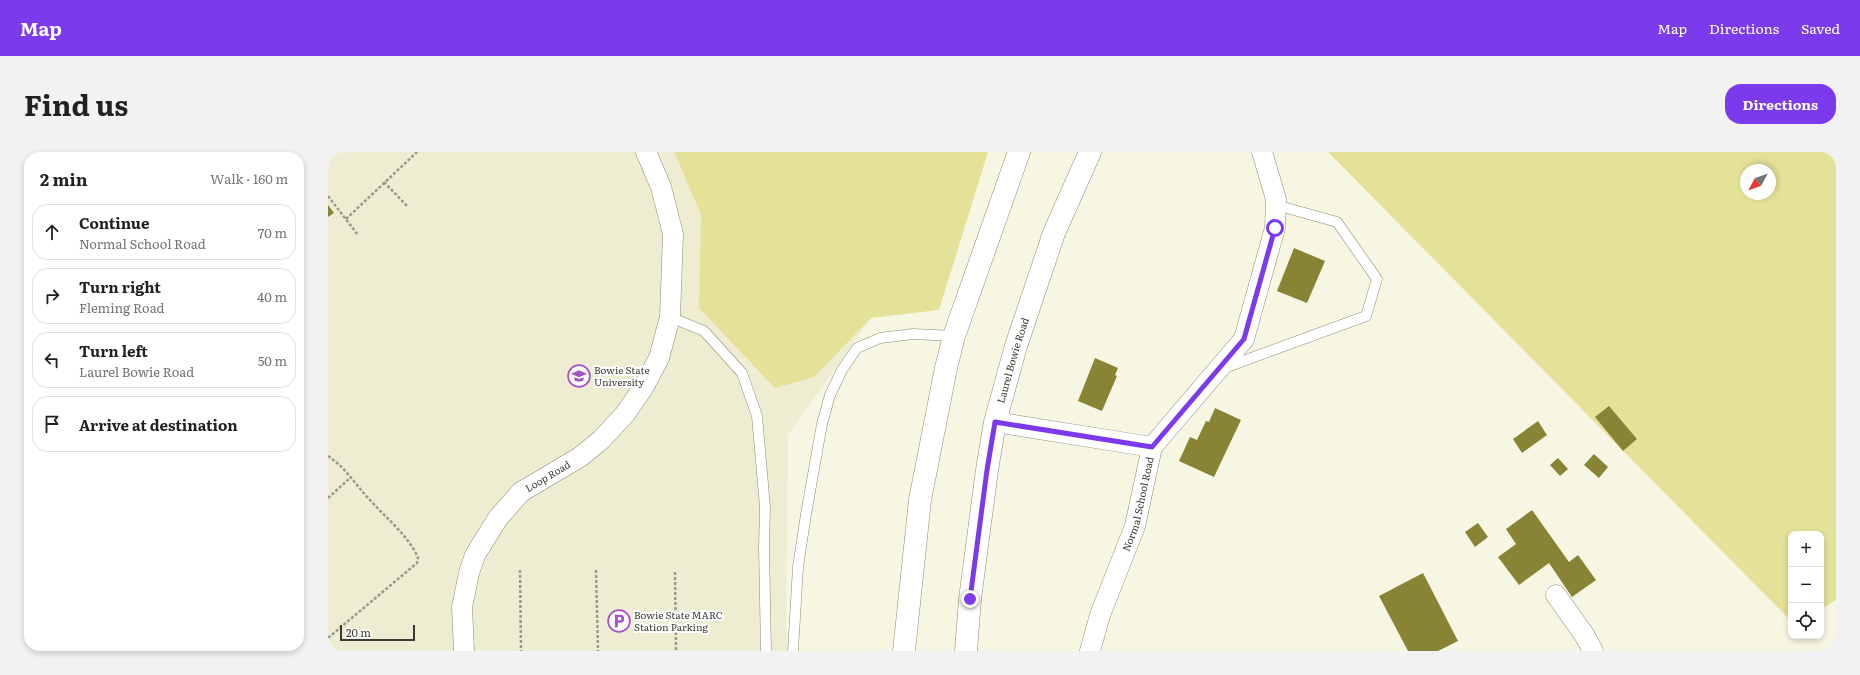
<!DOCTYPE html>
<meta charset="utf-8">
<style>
body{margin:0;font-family:Literata,serif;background:#f2f2f2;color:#202124}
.controls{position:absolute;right:12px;bottom:12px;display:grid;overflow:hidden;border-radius:8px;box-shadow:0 2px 6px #0003}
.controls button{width:36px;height:36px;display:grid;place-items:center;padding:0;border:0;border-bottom:1px solid #e0e0e0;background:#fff;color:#202124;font:20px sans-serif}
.compass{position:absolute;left:1412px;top:12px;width:36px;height:36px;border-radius:50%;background:#fff;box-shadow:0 2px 6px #0003;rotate:229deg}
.scale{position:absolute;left:12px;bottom:10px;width:75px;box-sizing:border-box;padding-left:4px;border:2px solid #3b3b33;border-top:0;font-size:11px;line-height:14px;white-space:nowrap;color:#3b3b33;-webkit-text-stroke:3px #fff;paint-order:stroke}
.stop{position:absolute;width:12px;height:12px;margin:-9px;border:3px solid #7c3aed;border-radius:50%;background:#fff}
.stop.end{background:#7c3aed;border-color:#fff;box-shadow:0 1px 4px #0008}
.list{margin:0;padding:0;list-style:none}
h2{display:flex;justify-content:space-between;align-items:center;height:52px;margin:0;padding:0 16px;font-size:17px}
h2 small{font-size:13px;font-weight:400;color:#757577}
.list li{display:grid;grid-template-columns:26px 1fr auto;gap:12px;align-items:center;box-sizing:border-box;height:56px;margin:0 8px 8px;padding:0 8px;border:1px solid #e0e0e0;border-radius:16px}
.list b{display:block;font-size:15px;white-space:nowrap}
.list p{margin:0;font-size:13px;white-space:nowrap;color:#757577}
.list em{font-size:13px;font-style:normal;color:#757577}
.icon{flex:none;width:22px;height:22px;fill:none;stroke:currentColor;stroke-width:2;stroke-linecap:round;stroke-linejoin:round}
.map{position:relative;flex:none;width:1508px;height:499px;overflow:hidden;border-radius:16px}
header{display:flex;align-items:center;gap:24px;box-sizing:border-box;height:56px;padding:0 20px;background:#7c3aed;color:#fff}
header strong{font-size:19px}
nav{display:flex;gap:22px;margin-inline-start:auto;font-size:14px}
.intro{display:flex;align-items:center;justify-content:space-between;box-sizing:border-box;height:96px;padding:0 24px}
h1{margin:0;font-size:28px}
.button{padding:10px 18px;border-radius:16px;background:#7c3aed;color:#fff;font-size:14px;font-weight:700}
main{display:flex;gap:24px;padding:0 24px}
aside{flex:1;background:#fff;border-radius:16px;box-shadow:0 2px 6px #0003}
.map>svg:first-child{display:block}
</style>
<header>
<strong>Map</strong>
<nav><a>Map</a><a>Directions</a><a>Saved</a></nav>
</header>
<div class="intro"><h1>Find us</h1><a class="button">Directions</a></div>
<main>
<aside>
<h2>2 min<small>Walk · 160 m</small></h2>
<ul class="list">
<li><svg class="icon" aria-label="ahead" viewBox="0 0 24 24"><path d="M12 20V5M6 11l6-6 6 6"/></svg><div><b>Continue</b><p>Normal School Road</p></div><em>70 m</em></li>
<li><svg class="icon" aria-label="right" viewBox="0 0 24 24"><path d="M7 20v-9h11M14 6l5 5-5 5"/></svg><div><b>Turn right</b><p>Fleming Road</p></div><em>40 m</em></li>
<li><svg class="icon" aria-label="left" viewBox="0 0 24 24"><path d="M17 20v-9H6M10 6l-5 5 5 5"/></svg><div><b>Turn left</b><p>Laurel Bowie Road</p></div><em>50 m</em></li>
<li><svg class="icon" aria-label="arrive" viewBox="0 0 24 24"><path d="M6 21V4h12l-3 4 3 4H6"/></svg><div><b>Arrive at destination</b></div></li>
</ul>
</aside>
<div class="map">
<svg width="1508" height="499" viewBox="0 0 1508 499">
<rect width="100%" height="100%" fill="#f7f6e2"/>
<path fill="#eeedd1" d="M0,0H651L543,166L460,283L458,483L463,499H0Z"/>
<path fill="#e4e199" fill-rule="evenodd" d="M346,0H660L611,158L543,166L486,225L447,236L371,156L373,62Z
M1000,0H1508V448L1493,457V382H1463V469ZM1418,18H1442V42H1418Z"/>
<path fill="#888435" d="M0,53L6,61L0,65Z
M966,96L997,109L979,151L949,139Z
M767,206L790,216L787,223L789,224L774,259L750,249Z
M1281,254L1309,287L1295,299L1267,265Z
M887,256L913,268L886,325L851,309L862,285L869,288L878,269L881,270Z
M1210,269L1219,283L1194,301L1185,287Z
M1266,302L1280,315L1271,326L1256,313Z
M1230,306L1240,317L1232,324L1222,313Z
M1204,358L1241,410L1250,403L1268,428L1244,445L1221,411L1191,433L1170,405L1188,392L1178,377Z
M1150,371L1160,385L1147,395L1137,380Z
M1095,421L1130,489L1110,499H1080L1051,444Z"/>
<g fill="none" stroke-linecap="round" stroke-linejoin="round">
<g stroke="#8b8b78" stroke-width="11">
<path id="service" d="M342,165L376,179L414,221L429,264L437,355L436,396L438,499
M896,216L1038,164L1049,127L1009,70L948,53
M465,499L470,415L478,362L494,272L502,243L514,218L529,196L552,186L585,182L626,184"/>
</g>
<g stroke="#8b8b78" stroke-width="21">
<g id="minor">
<path d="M667,270L824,295"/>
<path d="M1228,443L1257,484L1265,499"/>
<path id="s1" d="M136,499L134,455L141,421L147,403L170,366L193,340L252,305L273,288L297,262L315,236L331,206L342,165L345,82L333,35L318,0"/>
<path id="s2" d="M762,499L772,463L807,374L824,295L916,187L947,76L948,47L934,0"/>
</g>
</g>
<g stroke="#8b8b78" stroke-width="23">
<g id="primary">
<path d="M576,499L592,348L618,216L626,184L691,0"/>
<path id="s3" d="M638,499L642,447L659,318L667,270L688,194L726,81L762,0"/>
</g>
</g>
<path stroke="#99998b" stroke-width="2.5" stroke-dasharray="3 2" stroke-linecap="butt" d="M56,30L80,55
M0,44L30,83
M18,67L89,0
M0,304C17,315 27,332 41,347C56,364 82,385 90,406L89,411L0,486
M0,346L23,325
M192,418L193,499
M268,418L270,499
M347,420L348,499"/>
<use href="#service" stroke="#fff" stroke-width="10"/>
<use href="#minor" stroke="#fff" stroke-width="20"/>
<use href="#primary" stroke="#fff" stroke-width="22"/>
</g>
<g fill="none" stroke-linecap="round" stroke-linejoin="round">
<path stroke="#7c3aed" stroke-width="5" d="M642,447L659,318L667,270L824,295L916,187L947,76"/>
</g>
<defs>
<g id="university-ring" transform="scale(1.15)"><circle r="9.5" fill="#fff" stroke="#a654c4" stroke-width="1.5"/><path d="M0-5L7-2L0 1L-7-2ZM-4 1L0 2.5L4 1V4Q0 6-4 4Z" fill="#a654c4"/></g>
<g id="parking-ring" transform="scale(1.15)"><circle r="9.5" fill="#fff" stroke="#a654c4" stroke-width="1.5"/><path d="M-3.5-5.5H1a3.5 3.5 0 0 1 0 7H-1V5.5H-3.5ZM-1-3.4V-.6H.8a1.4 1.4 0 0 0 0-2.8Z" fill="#a654c4"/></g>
</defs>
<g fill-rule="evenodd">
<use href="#university-ring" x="251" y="224"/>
<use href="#parking-ring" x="291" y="469"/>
</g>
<g text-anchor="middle" stroke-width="4" stroke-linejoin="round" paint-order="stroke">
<g font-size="10" fill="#3b3b33" stroke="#fff">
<text dy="4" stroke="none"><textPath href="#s3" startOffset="295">Laurel Bowie Road</textPath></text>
<text dy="4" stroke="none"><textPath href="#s1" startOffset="207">Loop Road</textPath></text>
<text dy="4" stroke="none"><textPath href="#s2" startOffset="155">Normal School Road</textPath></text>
</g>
<g font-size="10" fill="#3b3b33" stroke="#fff" text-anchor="start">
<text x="266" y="222">Bowie State<tspan x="266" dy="12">University</tspan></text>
<text x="306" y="467">Bowie State MARC<tspan x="306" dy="12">Station Parking</tspan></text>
</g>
</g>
</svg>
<div class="controls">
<button>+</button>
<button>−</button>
<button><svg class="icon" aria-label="locate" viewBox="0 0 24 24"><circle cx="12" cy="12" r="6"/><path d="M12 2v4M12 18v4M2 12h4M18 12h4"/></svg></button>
</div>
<svg class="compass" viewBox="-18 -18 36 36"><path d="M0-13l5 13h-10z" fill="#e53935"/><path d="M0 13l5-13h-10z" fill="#757577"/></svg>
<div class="scale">20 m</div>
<div class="stop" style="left:947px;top:76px"></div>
<div class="stop end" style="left:642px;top:447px"></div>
</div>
</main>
